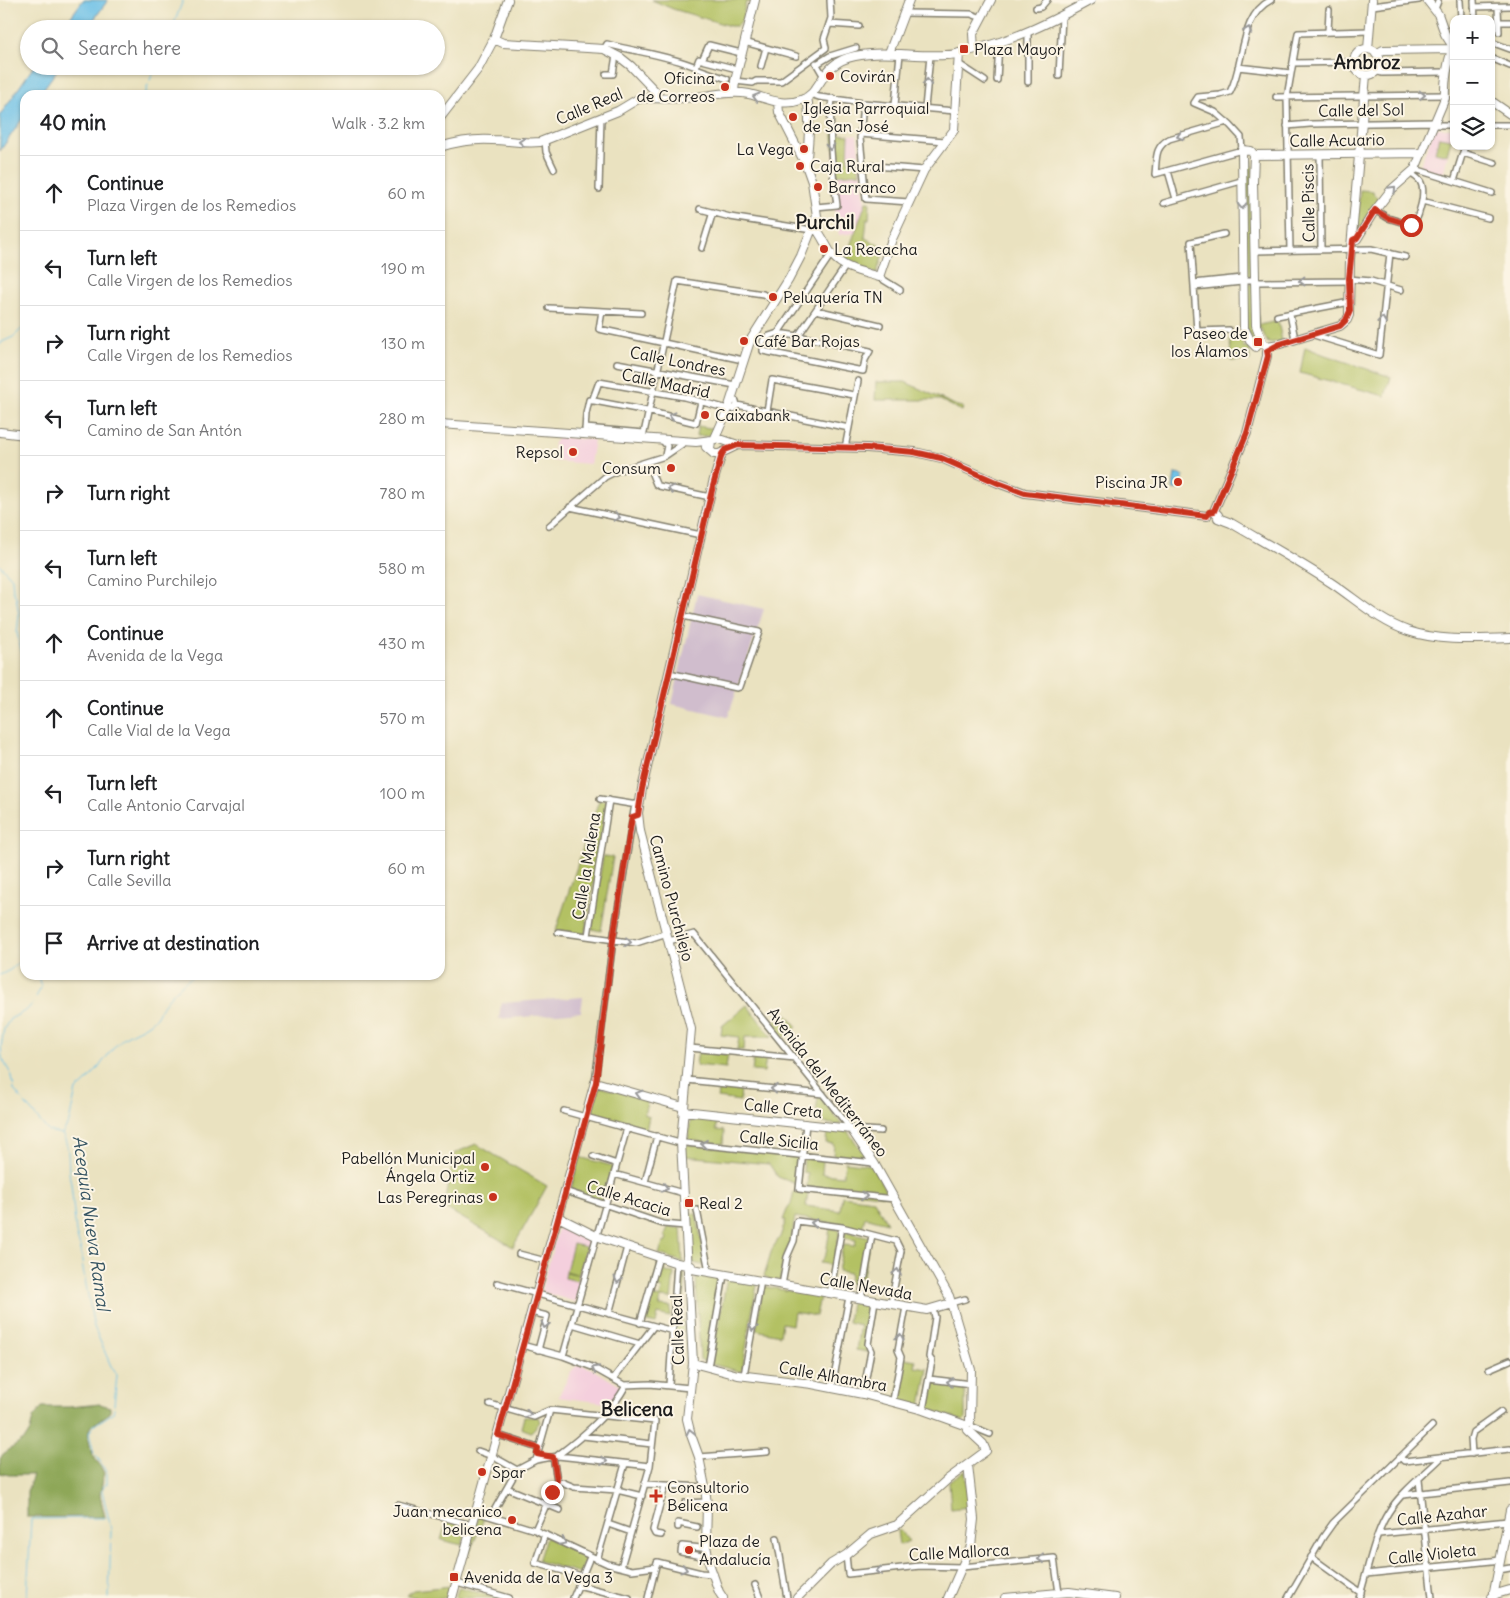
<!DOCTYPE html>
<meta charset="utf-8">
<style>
body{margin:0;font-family:Delius,sans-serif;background:#f6f6f6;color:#202124}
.controls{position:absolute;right:15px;top:15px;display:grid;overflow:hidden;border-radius:10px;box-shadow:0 1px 4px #0004}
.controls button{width:45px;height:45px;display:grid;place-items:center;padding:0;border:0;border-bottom:1px solid #e0e0e0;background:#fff;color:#202124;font:25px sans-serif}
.stop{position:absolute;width:15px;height:15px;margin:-11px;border:4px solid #c8321e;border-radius:50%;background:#fff}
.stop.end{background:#c8321e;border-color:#fff;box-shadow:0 1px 5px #0008}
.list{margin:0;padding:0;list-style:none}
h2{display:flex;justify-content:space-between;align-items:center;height:65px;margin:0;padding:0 20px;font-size:21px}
h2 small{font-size:16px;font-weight:400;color:#757577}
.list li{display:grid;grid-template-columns:32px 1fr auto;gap:15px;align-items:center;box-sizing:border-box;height:75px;padding:0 20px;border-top:1px solid #e0e0e0}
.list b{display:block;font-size:19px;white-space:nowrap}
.list p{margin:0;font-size:16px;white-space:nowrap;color:#757577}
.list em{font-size:16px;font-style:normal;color:#757577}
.icon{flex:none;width:28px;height:28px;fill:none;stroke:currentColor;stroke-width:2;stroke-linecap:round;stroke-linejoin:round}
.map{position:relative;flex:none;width:1510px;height:1598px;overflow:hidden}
.search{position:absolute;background:#fff;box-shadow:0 1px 4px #0004;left:20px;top:20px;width:425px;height:55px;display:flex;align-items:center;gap:12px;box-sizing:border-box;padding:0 18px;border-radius:28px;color:#757577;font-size:19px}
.panel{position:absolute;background:#fff;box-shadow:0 1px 4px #0004;left:20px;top:90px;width:425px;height:890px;border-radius:15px}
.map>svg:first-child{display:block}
</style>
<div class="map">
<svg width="1510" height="1598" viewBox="0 0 1510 1598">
<rect width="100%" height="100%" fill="#fcf5e5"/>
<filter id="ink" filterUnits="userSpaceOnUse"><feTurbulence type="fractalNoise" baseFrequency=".02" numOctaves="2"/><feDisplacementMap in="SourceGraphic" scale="10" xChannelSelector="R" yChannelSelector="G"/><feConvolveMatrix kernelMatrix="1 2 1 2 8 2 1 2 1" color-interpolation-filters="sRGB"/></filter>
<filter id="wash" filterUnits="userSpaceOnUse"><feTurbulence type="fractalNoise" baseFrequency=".0096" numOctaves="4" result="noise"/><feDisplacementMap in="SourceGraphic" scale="20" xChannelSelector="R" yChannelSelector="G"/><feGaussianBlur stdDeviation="1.12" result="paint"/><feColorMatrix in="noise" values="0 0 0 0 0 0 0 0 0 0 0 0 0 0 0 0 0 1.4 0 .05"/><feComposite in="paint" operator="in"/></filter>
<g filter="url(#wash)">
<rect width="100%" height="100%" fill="#eae2c0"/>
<path fill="#f4cfdd" d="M1435,128H1454L1443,175L1419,168Z
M833,134L857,135L859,154H856V159L860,160L865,205L855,233L839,235L834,206Z
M559,437L594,440L590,464L553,461L554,443Z
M560,1221L593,1238L576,1302L541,1292Z
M579,1364L590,1368L624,1388L609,1404L606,1403L558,1397L572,1370Z"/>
<path fill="#d0bdcd" d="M697,594L764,609L728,717L672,704Z
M583,997L581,1012L499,1019L501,1003Z"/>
<path fill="#b3c163" stroke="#686e40" d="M652,0H752L751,3L746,2L742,20L737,26H730L673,9Z
M833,134L849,135L848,161H858L860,173L836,175Z
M1439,137L1451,139L1447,155L1435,152Z
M1243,159L1252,160L1254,276H1246Z
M1360,190L1373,191L1374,195L1380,199L1358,232L1356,231Z
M870,201L869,219H867L865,238L885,248L877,273L844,263L866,202Z
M1246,284H1255L1260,342L1255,344L1246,327Z
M1278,321L1282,341L1268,343L1259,325Z
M1230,338H1242L1243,347H1249L1250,360L1231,361Z
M1305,347L1325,355L1391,377L1385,396L1300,373Z
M876,382H905L957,406L963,407L962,411L940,400H875Z
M698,426L716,429C711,437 705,436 696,436Z
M599,800L607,801L585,934L556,930Z
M603,856L613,857L601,931L592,929Z
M747,1005L772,1037H745L744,1050H737L739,1037L721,1035L722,1026Z
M785,1012L797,1027L783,1038L771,1023Z
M698,1051L728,1054L726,1068L696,1065Z
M754,1057L766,1058L764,1072L752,1071Z
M720,1085L741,1088L740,1101L718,1098Z
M597,1086L648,1100L644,1114L649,1116L646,1131L590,1115Z
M818,1096L820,1097L842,1125L815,1122Z
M691,1115L717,1118L716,1130L724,1131L723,1144L688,1140Z
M827,1130L848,1132L868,1159L833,1155L834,1144L826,1143Z
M476,1144L547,1186L513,1247L443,1207L455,1153Z
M685,1144L799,1157L796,1184L778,1177L769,1164L685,1156Z
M579,1157L613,1166L603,1201L571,1190Z
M804,1158L823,1160L822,1174L843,1176L845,1162L871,1165L889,1196L807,1187L808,1173L803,1172Z
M794,1191L808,1193L806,1206L840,1211L842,1196L874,1200L887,1223L865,1217L862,1229L848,1226L795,1217L791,1242L784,1256L780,1281L769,1279L764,1276L772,1249L780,1237L786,1220H783L787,1210L791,1204Z
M689,1213L696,1214L707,1266L693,1263Z
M668,1227L681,1228L683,1262L659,1254L663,1242H665L667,1238L665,1236Z
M830,1228L840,1230L833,1265L820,1263L826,1254Z
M845,1231L870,1237L861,1286L849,1283L850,1273L838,1271L843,1245L855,1246L856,1240L844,1238Z
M573,1244L586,1247L577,1281L565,1278L566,1272L576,1274L566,1271Z
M660,1260L667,1262L665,1272L674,1273L671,1299L661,1298L659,1306L671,1307L670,1317L658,1314L656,1324L643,1321L650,1295L660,1298L662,1289L653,1286Z
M683,1268C688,1289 681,1312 684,1333L675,1332V1326L678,1325Z
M700,1273L721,1277L707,1362L700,1360L696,1279Z
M727,1278L757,1284L742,1372L711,1364Z
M763,1286L820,1297L816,1316L794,1312L792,1325L782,1323L780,1335L756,1330Z
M851,1302L872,1306L865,1345L868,1352L856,1350L860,1325L848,1322Z
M904,1358L916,1360L915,1367L928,1369L921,1406L897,1399Z
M931,1382L956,1386H965V1419L963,1421L926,1408Z
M524,1417H538L540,1422L531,1432L521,1428Z
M965,1470L969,1507L951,1509L949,1482Z
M479,1515L485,1516L469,1554L468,1553Z
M447,1521L468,1526L462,1545L441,1540Z
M899,1530L909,1541L899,1545L897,1531Z
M546,1537L586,1558L580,1573L538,1561Z
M451,1586L447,1598H418L407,1595L413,1590Z
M459,1587L498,1598H455Z"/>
<path fill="#8ea759" stroke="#55623a" d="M100,1404L110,1407V1413L90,1427L88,1436L92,1455L100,1465L104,1473L100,1495L105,1517H27V1491L33,1475H9L0,1473V1459L3,1454L25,1439L30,1431L33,1418L42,1407H69Z"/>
<path fill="#6ac0e7" stroke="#436e82" d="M83,0H108L87,29H62Z
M34,66H60L39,95H25V115L0,151V115Z
M1175,474L1183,475L1180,490L1173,489Z"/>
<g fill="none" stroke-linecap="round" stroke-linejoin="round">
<path stroke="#6ac0e7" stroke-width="1" d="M172,29L183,0
M150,80L156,66
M145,95L148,85
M0,345L2,342L13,337L25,326
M0,565L12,578L13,591L16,597L19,615L17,633L25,665
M0,975L10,970L25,957
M36,997L41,988L38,975
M32,1004L27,1010L10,1019L4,1029L1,1047L2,1058L12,1076L14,1090L48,1131L62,1134
M114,1405L117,1375L111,1366L94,1327L83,1269L81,1250L76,1233L71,1183C66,1166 72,1149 62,1134L69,1122L76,1090C95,1077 104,1057 120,1041C130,1031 147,1029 156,1017C159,1013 160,1008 164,1004C172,993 184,981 195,975
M27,1598L31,1519L106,1518
M109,1598L111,1529L102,1491L103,1486L107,1484V1474L100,1461L94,1454L89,1433L93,1426L113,1413L114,1408"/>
</g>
</g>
<g filter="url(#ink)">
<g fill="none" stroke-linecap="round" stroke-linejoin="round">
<g stroke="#837f6e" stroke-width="8">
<path id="street" d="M1474,0L1475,19
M1460,1L1461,19
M1372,6L1419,0
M1474,7L1510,6
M1498,7L1499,32
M1036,8L1041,7L1047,0
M1435,9L1438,1
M904,13L971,14L982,18
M1499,22H1510
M829,24L859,26
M1028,32V82
M1328,32L1329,10
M744,42L796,56
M1491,42L1510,49
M604,49L607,44C637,52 667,55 696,67V68L727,79
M1491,58L1510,66
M702,60L737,69
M816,63L823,75
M1293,63L1354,62
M817,64L830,56L856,48
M959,64L985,81
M761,66L766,48
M696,67L699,59L702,60L709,45L741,53
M1238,67L1291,73
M1375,71L1382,73L1445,72
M606,74H613L616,55
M1059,76L1062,16
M997,80L999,42
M735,81L753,83L756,81H781L826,48L824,39L831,18L830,0
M810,94L819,97L863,103L955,111
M1276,97L1445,95
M863,103L860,138L866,199L909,202
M895,105L900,54
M925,108L930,56
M1227,122L1169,139C1154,148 1157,158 1155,174L1242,150L1241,137L1230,125L1215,112L1194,103L1198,97L1220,95L1230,92C1245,64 1239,16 1271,0
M1433,125H1454
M1491,125H1510
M1287,126L1310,124L1435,122
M860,134L945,141
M545,140L546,152L554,169
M1463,153L1495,163
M1320,154L1321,250
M863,165L924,170
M1415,169L1492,193
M1168,171L1176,199
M1410,173C1413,175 1418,178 1420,181C1427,192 1419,215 1414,225
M1454,181L1465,146
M599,189L601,117
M1422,201L1488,218
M1164,203L1241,181
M816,207L837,205C832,169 828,134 832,98
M700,209L730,217L812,230
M1375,210L1388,218L1411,225
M1224,234L1191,242L1197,331L1229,330
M702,248L713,212
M1256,251L1371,249L1405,257
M1290,251L1287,97L1298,33L1370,31
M879,277L900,290
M1349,279L1371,281L1401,290
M1194,283L1242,278L1244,280
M1194,287L1242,282L1244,280H1256L1259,282L1349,281
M549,308L641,313
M816,310L880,325
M602,311L599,329L743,360
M1290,314L1295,339
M1277,316L1350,302
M778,333L798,336L870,351L865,360L863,371L763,351V341L769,336Z
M778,333L832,253
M1314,335L1379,355L1390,253
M798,336L845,267
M617,363L735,385
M731,399L736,401L737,405L849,428
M592,401L599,382L684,397L728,409H734L737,405
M767,411L772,380L854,395
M585,428L644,433L677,281L763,294L774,301
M585,431L586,414L589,400L647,411L696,423L701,402
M662,440L667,446L665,455
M845,448L858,381
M647,462L656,484L659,486L710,497
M570,507L701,535
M549,526L605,477L617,471L665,456L687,441
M669,673L737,688L740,687L759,632L683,616
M600,799L637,805
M558,932L636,943L667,933
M588,936L609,800
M669,941L694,934L851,1129L881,1131
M690,1048L795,1058
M687,1080L823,1094
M595,1082L613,940L635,804
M564,1111L676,1142L874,1163
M806,1124L799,1189L895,1199
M593,1156L617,1164
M614,1174L683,1193
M645,1182L657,1136
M565,1191L663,1224L685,1226
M697,1210L708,1266L706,1272
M519,1254L546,1261
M497,1283L673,1331
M782,1285L787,1257L794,1241L797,1221L842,1227L896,1241L901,1251L891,1304
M830,1294L842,1227
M861,1299L872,1235
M951,1303L965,1299
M531,1312L547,1316L538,1350
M609,1314L627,1247
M640,1323L659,1257
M572,1324L640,1344
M522,1345L563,1356L592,1367L624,1385L650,1384L690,1388
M563,1356L627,1128
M708,1367L724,1275
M1489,1369L1510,1360
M744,1375L761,1281
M613,1379L653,1327
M929,1379L971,1384
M669,1385L677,1263
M832,1388L849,1297
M863,1394L871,1351L868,1344L875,1301
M893,1400L901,1357L898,1350L906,1307
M490,1404L534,1417L550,1410L655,1421L650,1466L621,1567
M923,1410L932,1361L929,1357L935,1317L933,1309
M973,1427L990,1434
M498,1435L538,1448
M583,1436L652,1444
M478,1451L492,1456L517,1470
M1472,1454L1471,1439L1473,1432L1501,1412
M558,1455C580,1439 614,1410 626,1385
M699,1457L767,1452
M1401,1458L1404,1461L1510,1449
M536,1460L550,1410
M557,1480L574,1487L617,1490L642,1496
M1419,1480L1432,1598
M645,1484L705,1487
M507,1488L560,1510
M1403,1495L1510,1483
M685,1503L706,1502
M398,1505L472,1525
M476,1512L535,1530L608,1564L632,1570L655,1567
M491,1516L517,1470L536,1460L558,1456L650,1466
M608,1524L631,1532
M678,1527V1523L697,1527
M535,1530L557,1480L553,1457
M545,1534L535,1563L582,1576
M1379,1534L1508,1521
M661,1535L655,1534L653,1530L665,1486
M777,1538L787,1598
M706,1546L701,1548L682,1546L681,1552L702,1556L708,1554
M846,1555L848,1574L920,1566L962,1567L1054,1558L1059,1593
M1311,1557L1361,1593
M597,1560L625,1464
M1499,1570L1510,1568
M1366,1574L1501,1560
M457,1583L509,1598
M578,1585L629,1598
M755,1585L760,1598
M573,1598L590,1557
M648,1598L657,1562L701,1573L712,1574
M1288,1598L1323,1537L1333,1523L1432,1426
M1359,1598C1367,1573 1374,1535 1388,1513C1401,1492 1424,1475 1442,1457"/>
</g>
<g stroke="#837f6e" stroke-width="10">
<path id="secondary" d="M1427,0L1438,14L1445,34L1454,48
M494,39L503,43L604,49L621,58L631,66L655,91V98
M974,49L973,34L991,0
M1368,49L1372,0
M1354 62a13 13 0 1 1 26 0a13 13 0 1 1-26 0Z
M889,53L909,0
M1376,54L1383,50L1454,49
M734,92L735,81L755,0
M1491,101L1510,114
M440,118L478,69L494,39L508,0
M440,147C456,142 475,139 492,140C508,140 524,144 540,142L618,111L638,99L643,98C657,98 671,99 685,98C707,97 728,90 749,94C767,98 782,107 801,100C823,93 819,63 855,56C885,50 915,57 946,55C955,55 964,52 972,50C1017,39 1051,22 1091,0
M1254,155L1251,151L1242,150L1244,328L1251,342L1256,347
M1254,155L1253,182L1256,325L1263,344
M1254,155L1421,153
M806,165C809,142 811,119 807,97
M814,226C822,235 826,247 833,256C844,269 863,272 879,277L892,239L924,170L954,130L959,53
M1353,240L1357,239L1373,213L1391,190L1415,169L1445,98C1444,80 1447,66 1452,49
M1266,346L1280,344L1340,326L1347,320L1349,315L1350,259L1366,75
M440,424L696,442L712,440
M0,432L25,435
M715,438L728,409L750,341L789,279L801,256L817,216L812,182L806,165L779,112L778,103
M706,447L714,454H719L738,445
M710,449L711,441L717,438L738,445L867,448L915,452L941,458L998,483L1025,493L1207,516
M722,453L713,483L642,789L638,813L640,831L691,1029L681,1142L693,1363L687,1419L691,1435L699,1457L705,1487L707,1505L706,1546L710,1566L719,1592L723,1598
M1214,511L1218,515V518L1231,523C1265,543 1300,562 1333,584C1358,601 1379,621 1408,631C1441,642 1476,639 1510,638
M1214,511L1247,433L1267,356V352
M683,1111L851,1129L874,1163L949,1296L971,1370L970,1422
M558,1217L596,1236L677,1263L691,1266
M688,1266L692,1269L927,1310L951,1303
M693,1363L738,1375L812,1384L863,1394L923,1410L965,1425
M1494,1592L1510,1510
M1492,1597L1496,1594L1510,1590
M452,1598L595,1082L683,1107
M797,1598L831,1564L846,1555L871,1534L897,1525L948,1479L986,1451L983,1444L968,1430
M948,1598L971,1546L974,1519L968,1465
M1005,1598L1069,1592L1115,1598"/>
</g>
<use href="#street" stroke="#fff" stroke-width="5"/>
<use href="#secondary" stroke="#fff" stroke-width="8"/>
</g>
<defs><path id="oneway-chevron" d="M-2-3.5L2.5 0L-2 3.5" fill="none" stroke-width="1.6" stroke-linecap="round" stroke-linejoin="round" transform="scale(1.25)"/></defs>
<g stroke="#999">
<use href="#oneway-chevron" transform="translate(1248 30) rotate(-70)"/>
<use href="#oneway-chevron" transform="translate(927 82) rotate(-85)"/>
<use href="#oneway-chevron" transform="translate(1422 95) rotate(-1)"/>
<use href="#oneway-chevron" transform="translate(756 97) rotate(-164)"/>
<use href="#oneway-chevron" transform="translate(1180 136) rotate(164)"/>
<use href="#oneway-chevron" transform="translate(522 142) rotate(-176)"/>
<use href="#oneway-chevron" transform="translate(830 147) rotate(88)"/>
<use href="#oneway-chevron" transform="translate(1393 189) rotate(-47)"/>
<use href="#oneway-chevron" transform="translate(1242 206) rotate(88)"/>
<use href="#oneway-chevron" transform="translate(1302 281) rotate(179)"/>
<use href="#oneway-chevron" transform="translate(1382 320) rotate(-84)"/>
<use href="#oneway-chevron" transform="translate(672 416) rotate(-166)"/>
<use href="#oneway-chevron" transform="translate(671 489) rotate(-168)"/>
<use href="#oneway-chevron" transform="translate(617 517) rotate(12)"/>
<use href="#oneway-chevron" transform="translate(628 942) rotate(7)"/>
<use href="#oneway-chevron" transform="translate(774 1089) rotate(-174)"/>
<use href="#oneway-chevron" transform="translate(639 1094) rotate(-164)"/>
<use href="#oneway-chevron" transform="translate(704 1144) rotate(-174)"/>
<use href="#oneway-chevron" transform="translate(665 1188) rotate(16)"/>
<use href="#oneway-chevron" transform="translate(864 1196) rotate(6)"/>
<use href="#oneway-chevron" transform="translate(814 1223) rotate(-172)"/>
<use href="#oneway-chevron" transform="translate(897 1272) rotate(-79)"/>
<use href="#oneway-chevron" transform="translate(618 1280) rotate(105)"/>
<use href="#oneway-chevron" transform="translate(545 1325) rotate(105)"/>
<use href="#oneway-chevron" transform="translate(753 1328) rotate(100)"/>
<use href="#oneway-chevron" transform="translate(900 1337) rotate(-79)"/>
<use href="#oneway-chevron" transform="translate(595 1369) rotate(-152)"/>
<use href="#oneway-chevron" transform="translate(950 1382) rotate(-172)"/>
<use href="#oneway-chevron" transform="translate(528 1414) rotate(11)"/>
<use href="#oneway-chevron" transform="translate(690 1432) rotate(-103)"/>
<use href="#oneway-chevron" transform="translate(604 1461) rotate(7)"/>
<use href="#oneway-chevron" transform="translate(563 1542) rotate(26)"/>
<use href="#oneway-chevron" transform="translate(1041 1559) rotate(174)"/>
<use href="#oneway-chevron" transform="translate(684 1569) rotate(15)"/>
<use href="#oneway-chevron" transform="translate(879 1571) rotate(173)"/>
</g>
</g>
<g fill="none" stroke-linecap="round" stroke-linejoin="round" filter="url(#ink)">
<path stroke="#c8321e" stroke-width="6" d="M552,1492L557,1480L553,1457L537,1454L538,1448L498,1435L596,1082L613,940L632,817L638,815L642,789L713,486L722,454L725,450L738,445L867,448L914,452L941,458L998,483L1025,493L1207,516L1209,512L1214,511L1247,433L1268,356L1267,351L1280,344L1340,326L1346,320L1350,311L1349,278L1353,240L1357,238L1375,210L1388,218L1411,225"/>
</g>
<g fill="#c8321e" stroke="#fcf5e5" stroke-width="2">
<rect x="959" y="44" width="10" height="10" rx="2.5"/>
<circle cx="830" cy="76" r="5"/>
<circle cx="725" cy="87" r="5"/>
<circle cx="793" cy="117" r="5"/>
<circle cx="804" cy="149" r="5"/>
<circle cx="800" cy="166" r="5"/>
<circle cx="818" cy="187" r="5"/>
<circle cx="824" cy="249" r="5"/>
<circle cx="773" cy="297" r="5"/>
<circle cx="744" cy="341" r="5"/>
<rect x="1253" y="337" width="10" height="10" rx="2.5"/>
<circle cx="705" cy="415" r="5"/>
<circle cx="573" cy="452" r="5"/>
<circle cx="671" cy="468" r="5"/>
<circle cx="1178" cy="482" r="5"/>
<circle cx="485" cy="1167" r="5"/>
<circle cx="493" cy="1197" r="5"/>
<rect x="684" y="1198" width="10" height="10" rx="2.5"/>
<circle cx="482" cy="1472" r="5"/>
<path d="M653.5 1488.5h5v5h5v5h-5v5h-5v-5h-5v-5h5z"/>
<circle cx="512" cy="1520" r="5"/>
<circle cx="689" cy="1550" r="5"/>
<rect x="449" y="1572" width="10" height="10" rx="2.5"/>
</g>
<g text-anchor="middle" stroke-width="4" stroke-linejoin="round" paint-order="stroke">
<g font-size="16" fill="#1c1c1c" stroke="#fcf5e5" text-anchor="start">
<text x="974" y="55">Plaza Mayor</text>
<text x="840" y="82">Covirán</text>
<text x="715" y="84" text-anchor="end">Oficina<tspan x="715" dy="18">de Correos</tspan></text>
<text x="803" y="114">Iglesia Parroquial<tspan x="803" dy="18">de San José</tspan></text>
<text x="794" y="155" text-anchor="end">La Vega</text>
<text x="810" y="172">Caja Rural</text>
<text x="828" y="193">Barranco</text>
<text x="834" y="255">La Recacha</text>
<text x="783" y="303">Peluquería TN</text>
<text x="1248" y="339" text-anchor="end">Paseo de<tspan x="1248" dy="18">los Álamos</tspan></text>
<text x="754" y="347">Café Bar Rojas</text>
<text x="715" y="421">Caixabank</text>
<text x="563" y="458" text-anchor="end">Repsol</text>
<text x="661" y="474" text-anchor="end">Consum</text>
<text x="1168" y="488" text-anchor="end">Piscina JR</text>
<text x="475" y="1164" text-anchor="end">Pabellón Municipal<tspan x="475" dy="18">Ángela Ortiz</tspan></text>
<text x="483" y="1203" text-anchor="end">Las Peregrinas</text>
<text x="699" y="1209">Real 2</text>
<text x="492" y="1478">Spar</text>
<text x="667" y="1493">Consultorio<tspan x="667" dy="18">Belicena</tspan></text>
<text x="502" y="1517" text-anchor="end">Juan mecanico<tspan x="502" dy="18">belicena</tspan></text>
<text x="699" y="1547">Plaza de<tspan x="699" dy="18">Andalucía</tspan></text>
<text x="464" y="1583">Avenida de la Vega 3</text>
</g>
<g font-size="16" fill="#1c1c1c" stroke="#fcf5e5">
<text transform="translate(589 106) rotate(-23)" y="6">Calle Real</text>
<text transform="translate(1361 110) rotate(-1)" y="6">Calle del Sol</text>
<text transform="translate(1337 140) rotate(-1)" y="6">Calle Acuario</text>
<text transform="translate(1308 203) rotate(-91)" y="6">Calle Piscis</text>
<text transform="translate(678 361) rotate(11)" y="6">Calle Londres</text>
<text transform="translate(666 383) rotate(12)" y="6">Calle Madrid</text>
<text transform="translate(586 866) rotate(-81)" y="6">Calle la Malena</text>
<text transform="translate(672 898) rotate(75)" y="6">Camino Purchilejo</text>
<text transform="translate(828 1082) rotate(52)" y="6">Avenida del Mediterráneo</text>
<text transform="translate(783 1108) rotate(6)" y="6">Calle Creta</text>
<text transform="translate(779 1140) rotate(6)" y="6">Calle Sicilia</text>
<text transform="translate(629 1198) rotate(17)" y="6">Calle Acacia</text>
<text transform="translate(866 1286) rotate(10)" y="6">Calle Nevada</text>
<text transform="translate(677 1330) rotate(-92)" y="6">Calle Real</text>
<text transform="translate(833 1376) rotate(10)" y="6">Calle Alhambra</text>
<text transform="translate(1442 1515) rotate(-6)" y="6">Calle Azahar</text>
<text transform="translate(959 1552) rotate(-3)" y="6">Calle Mallorca</text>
<text transform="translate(1432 1554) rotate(-6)" y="6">Calle Violeta</text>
</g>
<g font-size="18" font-style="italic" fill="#375563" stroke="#fcf5e5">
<text transform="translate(91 1223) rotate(82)" y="6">Acequia Nueva Ramal</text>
</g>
<g font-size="19" font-weight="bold" fill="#1c1c1c" stroke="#fcf5e5">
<text x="1367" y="69">Ambroz</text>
<text x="825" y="229">Purchil</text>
<text x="637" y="1416">Belicena</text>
</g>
</g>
</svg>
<div class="controls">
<button>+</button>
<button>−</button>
<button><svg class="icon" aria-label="layers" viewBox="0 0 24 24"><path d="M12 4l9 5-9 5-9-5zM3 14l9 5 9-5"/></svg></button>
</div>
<div class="stop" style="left:1411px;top:225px"></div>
<div class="stop end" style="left:552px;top:1492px"></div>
<div class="search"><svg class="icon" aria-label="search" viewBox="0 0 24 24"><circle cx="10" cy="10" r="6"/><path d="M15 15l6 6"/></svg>Search here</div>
<section class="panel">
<h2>40 min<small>Walk · 3.2 km</small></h2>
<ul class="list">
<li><svg class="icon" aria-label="ahead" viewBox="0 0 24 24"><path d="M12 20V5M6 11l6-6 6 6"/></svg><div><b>Continue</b><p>Plaza Virgen de los Remedios</p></div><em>60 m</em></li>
<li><svg class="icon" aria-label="left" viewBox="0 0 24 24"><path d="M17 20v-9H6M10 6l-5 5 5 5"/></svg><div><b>Turn left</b><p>Calle Virgen de los Remedios</p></div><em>190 m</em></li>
<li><svg class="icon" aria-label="right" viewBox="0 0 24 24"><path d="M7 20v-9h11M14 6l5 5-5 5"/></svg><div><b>Turn right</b><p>Calle Virgen de los Remedios</p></div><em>130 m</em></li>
<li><svg class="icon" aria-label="left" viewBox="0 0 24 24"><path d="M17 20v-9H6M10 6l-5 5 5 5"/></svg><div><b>Turn left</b><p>Camino de San Antón</p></div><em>280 m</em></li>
<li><svg class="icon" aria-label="right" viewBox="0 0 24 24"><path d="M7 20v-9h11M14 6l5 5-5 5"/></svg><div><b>Turn right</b></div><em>780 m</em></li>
<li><svg class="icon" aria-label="left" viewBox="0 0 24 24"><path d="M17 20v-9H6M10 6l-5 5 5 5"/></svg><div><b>Turn left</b><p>Camino Purchilejo</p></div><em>580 m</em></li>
<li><svg class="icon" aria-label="ahead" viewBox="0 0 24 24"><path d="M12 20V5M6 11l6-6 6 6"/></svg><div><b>Continue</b><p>Avenida de la Vega</p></div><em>430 m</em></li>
<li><svg class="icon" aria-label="ahead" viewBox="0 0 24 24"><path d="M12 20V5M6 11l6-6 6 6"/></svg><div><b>Continue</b><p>Calle Vial de la Vega</p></div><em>570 m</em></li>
<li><svg class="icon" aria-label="left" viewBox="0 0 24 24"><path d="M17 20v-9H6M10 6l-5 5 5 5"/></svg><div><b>Turn left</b><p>Calle Antonio Carvajal</p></div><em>100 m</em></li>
<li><svg class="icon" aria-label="right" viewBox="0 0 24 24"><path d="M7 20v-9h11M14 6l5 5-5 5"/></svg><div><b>Turn right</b><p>Calle Sevilla</p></div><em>60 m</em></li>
<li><svg class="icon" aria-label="arrive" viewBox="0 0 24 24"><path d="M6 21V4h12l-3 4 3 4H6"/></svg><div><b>Arrive at destination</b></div></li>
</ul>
</section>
</div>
